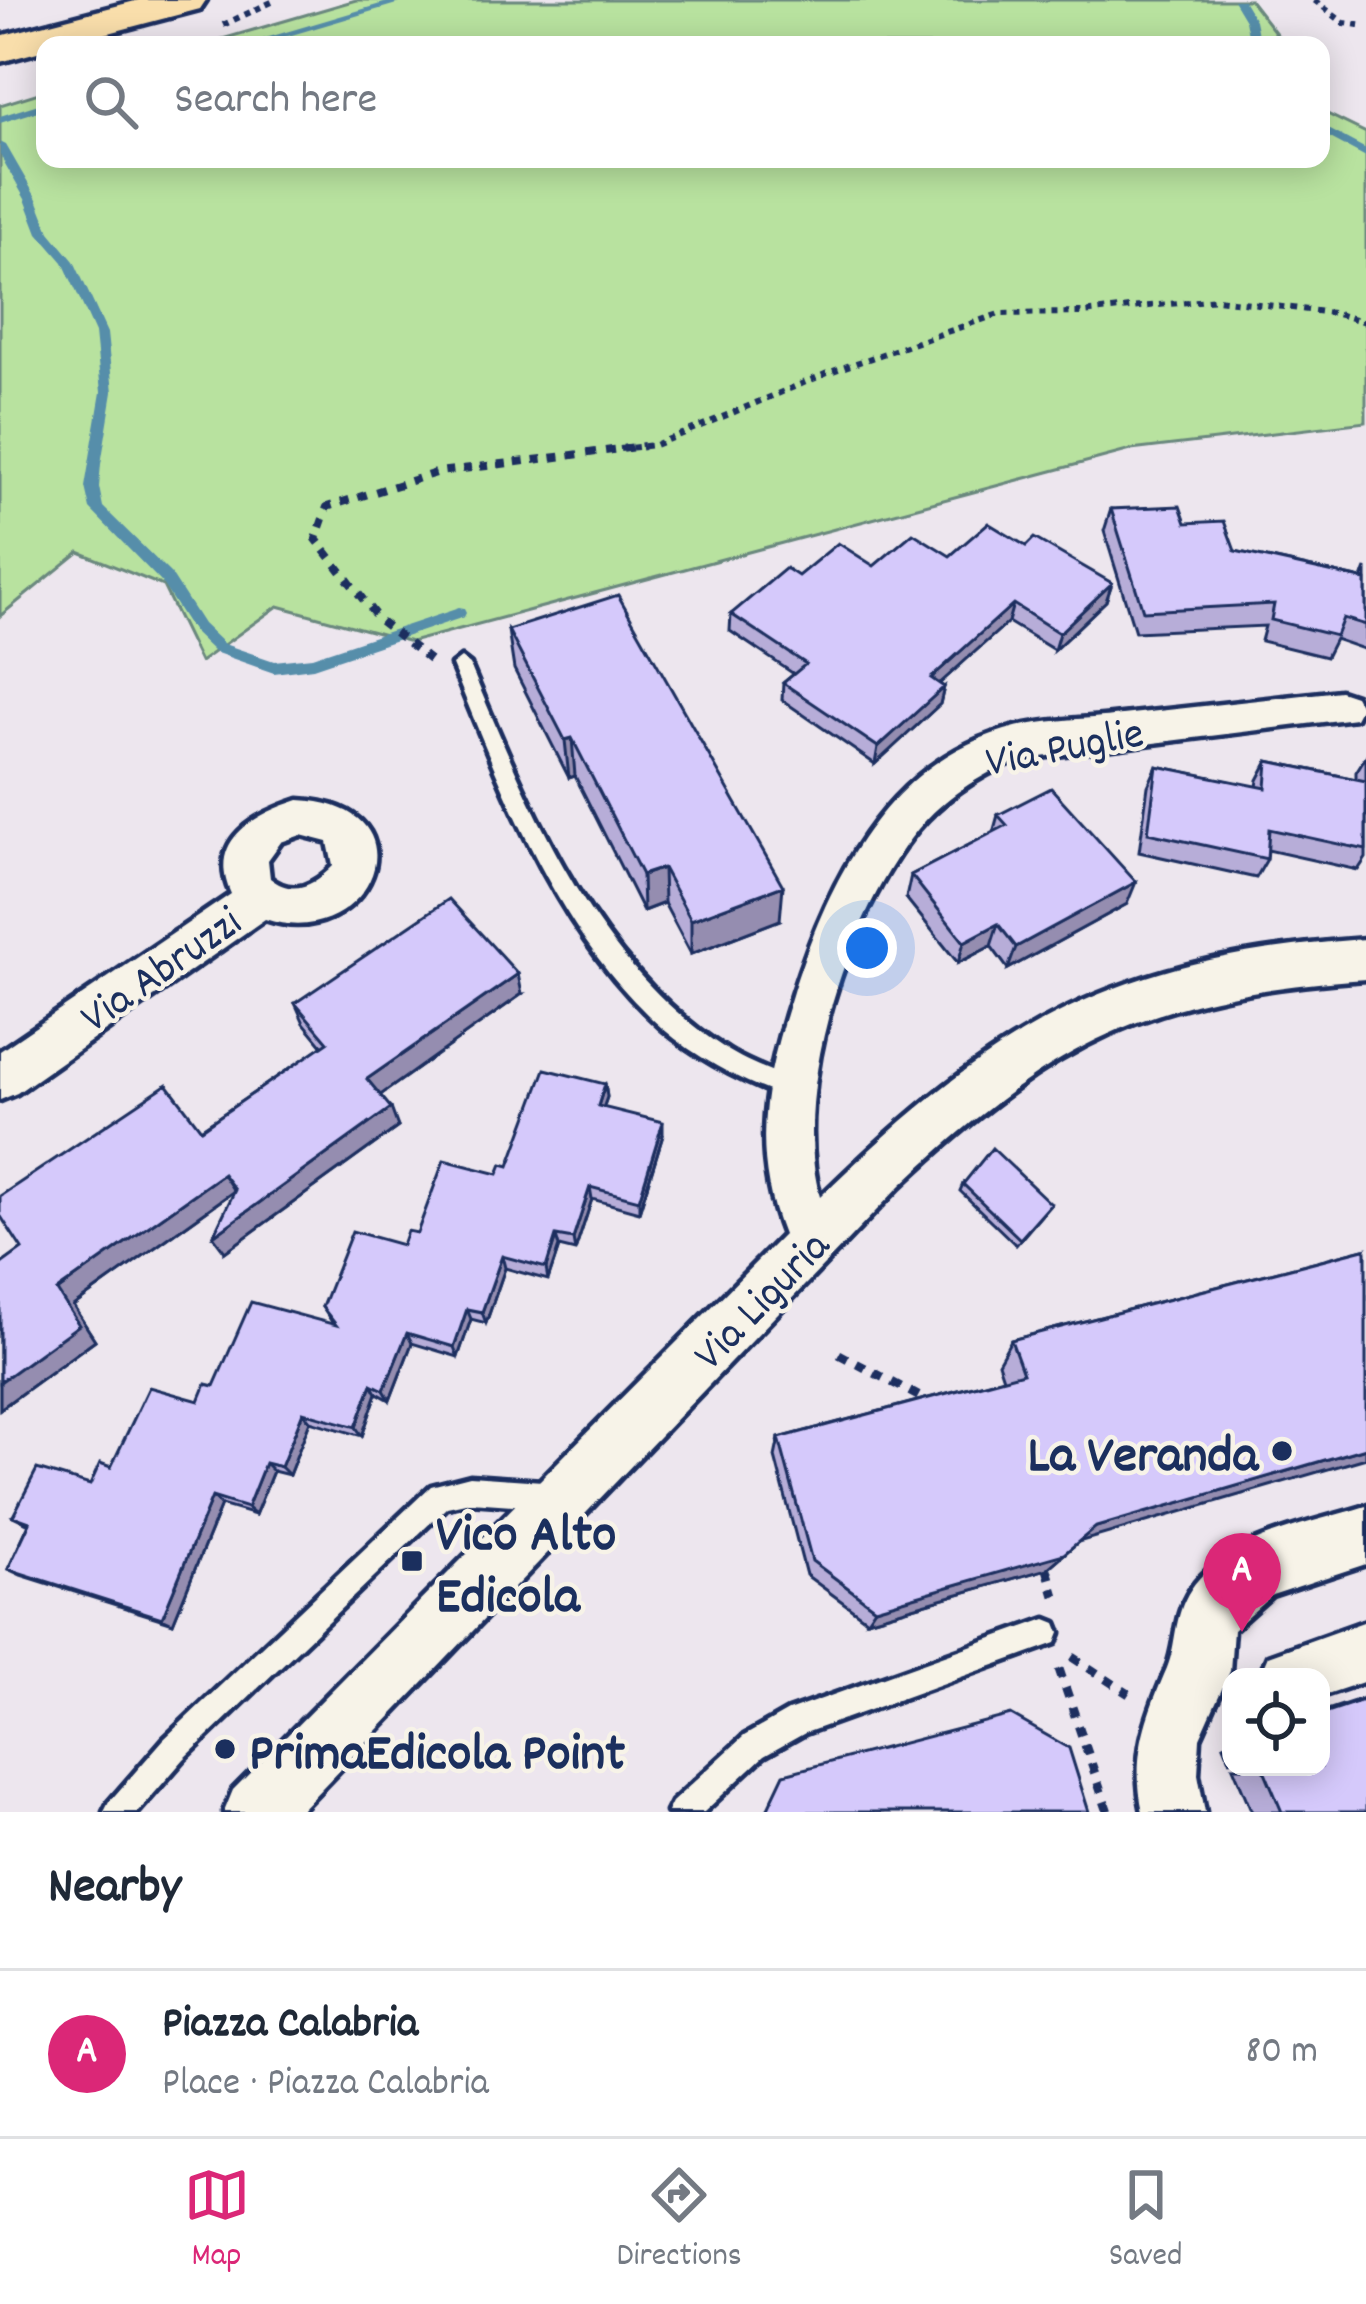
<!DOCTYPE html>
<meta charset="utf-8">
<style>
body{margin:0;font-family:Dekko,sans-serif;background:#f2f2f3;color:#1f2937}
.controls{position:absolute;right:36px;bottom:36px;display:grid;overflow:hidden;border-radius:24px;box-shadow:0 6px 30px #0003}
.controls button{width:108px;height:108px;display:grid;place-items:center;padding:0;border:0;border-bottom:3px solid #e0e1e3;background:#fff;color:#1f2937;font:60px sans-serif}
.you{position:absolute;left:867px;top:948px;width:42px;height:42px;margin:-30px;border:9px solid #fff;border-radius:50%;background:#1a73e8;box-shadow:0 0 0 18px #1a73e833}
.badge{display:grid;place-items:center;width:78px;height:78px;border-radius:50%;background:#db2777;color:#fff;font-size:39px;font-weight:700}
.pin{position:absolute;translate:-50% -99px;filter:drop-shadow(0 3px 6px #0008)}
.pin::after{content:'';position:absolute;top:63px;width:42px;height:36px;background:inherit;clip-path:polygon(0 0,100% 0,50% 100%)}
.list{margin:0;padding:0;list-style:none}
h2{display:flex;justify-content:space-between;align-items:center;height:156px;margin:0;padding:0 48px;font-size:51px}
h2 small{font-size:39px;font-weight:400;color:#747a83}
.list li{display:grid;grid-template-columns:78px 1fr auto;gap:36px;align-items:center;box-sizing:border-box;height:168px;padding:0 48px;border-top:3px solid #e0e1e3}
.list b{display:block;font-size:45px;white-space:nowrap}
.list p{margin:0;font-size:39px;white-space:nowrap;color:#747a83}
.list em{font-size:39px;font-style:normal;color:#747a83}
.icon{flex:none;width:66px;height:66px;fill:none;stroke:currentColor;stroke-width:2;stroke-linecap:round;stroke-linejoin:round}
.map{position:relative;flex:none;width:1366px;height:1812px;overflow:hidden}
.search{position:absolute;background:#fff;box-shadow:0 6px 30px #0003;left:36px;right:36px;top:36px;height:132px;display:flex;align-items:center;gap:30px;box-sizing:border-box;padding:0 42px;border-radius:24px;color:#747a83;font-size:45px}
.sheet{height:324px;background:#fff}
nav{display:flex;justify-content:space-around;align-items:center;box-sizing:border-box;height:168px;border-top:3px solid #e0e1e3;background:#fff;font-size:33px;color:#747a83}
nav a{display:grid;justify-items:center;gap:6px}
nav .on{color:#db2777}
.map>svg:first-child{display:block}
</style>
<div class="map">
<svg width="1366" height="1812" viewBox="0 0 1366 1812">
<rect width="100%" height="100%" fill="#ede6ee"/>
<filter id="ink" filterUnits="userSpaceOnUse"><feTurbulence type="fractalNoise" baseFrequency=".00833" numOctaves="2"/><feDisplacementMap in="SourceGraphic" scale="24" xChannelSelector="R" yChannelSelector="G"/><feConvolveMatrix kernelMatrix="1 2 1 2 8 2 1 2 1" color-interpolation-filters="sRGB"/></filter>
<g filter="url(#ink)">
<path fill="#b8e29f" stroke="#6a887e" stroke-width="3" d="M356,0H1250L1285,45H202Z
M45,91V159H1321V111L1366,133V422L1131,450L411,642L278,606L200,662L163,586L79,552L0,616V105Z"/>
<g fill="none" stroke-linecap="round" stroke-linejoin="round">
<path fill="#578eaa" fill-rule="evenodd" d="M394,0H410L258,45H242Z
M1233,0H1243L1255,20L1260,45H1250L1245,20Z
M45,102V109L0,123V116Z
M1321,125L1366,149V157L1321,133Z
M0,142L6,145L37,199L50,232L74,261L107,333L113,392L101,464L99,487L103,507L171,574L203,624L224,644L274,661L312,657L459,608L464,609L466,613L464,617L313,668L274,673L214,652L193,632L161,582L90,509L85,487L101,392L95,333L63,262L38,233L25,199L0,155Z"/>
<g stroke="#1b2f5e" stroke-width="9">
<path id="service" d="M461,658L470,665C531,809 592,964 729,1051C750,1064 775,1072 797,1082L800,1089L797,1096L789,1099C743,1082 699,1060 662,1028C556,934 504,792 452,665Z
M470,1476L557,1482L566,1486L570,1495L566,1504L557,1508L470,1502L447,1507L184,1759L138,1812H104L109,1802L164,1739L431,1486Z
M1046,1619L1056,1623L1060,1633L1056,1643L805,1733L764,1756L704,1812H667L672,1802L744,1736L788,1711Z"/>
</g>
<g stroke="#1b2f5e" stroke-width="9">
<path id="minor" d="M1340,691L1355,696L1361,707L1355,718L1016,760C978,776 945,797 918,829C849,913 790,1090 820,1197C998,1023 1114,957 1366,939V979C1151,994 1056,1039 900,1186L299,1812H224L233,1790L783,1235C750,1151 765,1078 792,995C827,884 884,765 1005,730C1041,719 1084,720 1122,715C1195,707 1267,699 1340,691Z
M299,800C435,807 368,955 265,919L17,1093L0,1100V1051L231,894C206,839 256,814 299,800ZM301,835L328,842L333,866C314,885 293,897 270,878L268,860L281,842Z
M1366,1506V1564L1272,1595L1233,1630L1230,1671L1200,1738L1198,1774L1205,1812H1143C1131,1757 1145,1719 1167,1668C1177,1645 1173,1616 1191,1589C1226,1537 1310,1524 1366,1506Z
M1366,1621V1681L1321,1696V1677H1259L1268,1656Z"/>
</g>
<g stroke="#1b2f5e" stroke-width="9">
<path id="primary" d="M139,0H206L200,9L63,45H45V50L0,62V36Z"/>
</g>
<path stroke="#1b2f5e" stroke-width="6" stroke-dasharray="6 6" stroke-linecap="butt" d="M1314,0L1344,23L1366,26
M223,25L276,0
M620,449L655,445L830,372L999,314L1082,313L1217,299L1333,313L1366,322"/>
<path stroke="#1b2f5e" stroke-width="8" stroke-dasharray="9 9" stroke-linecap="butt" d="M430,660L379,620L316,539L327,507L439,472L644,446"/>
<path stroke="#1b2f5e" stroke-width="9" stroke-dasharray="10 10" stroke-linecap="butt" d="M839,1354L933,1404
M1047,1569L1055,1596
M1072,1657L1129,1694
M1059,1669L1108,1812"/>
<use href="#service" fill="#f7f3e8" fill-rule="evenodd"/>
<use href="#minor" fill="#f7f3e8" fill-rule="evenodd"/>
<use href="#primary" fill="#f9deab" fill-rule="evenodd"/>
</g>
<path fill="#b7add8" stroke="#1b2f5e" stroke-width="3" d="M1111,509L1186,523L1235,551L1362,579L1366,568V650L1335,639L1326,657L1261,641L1265,626L1135,632L1104,531Z
M1026,546L1112,583L1106,601L1054,650L1008,622L939,684L944,687L940,704L875,764L782,700L783,683L794,674L730,631L731,614L798,576Z
M508,630L780,920L691,954L664,903L643,911L575,776L569,778L514,669Z
M1366,756V858L1358,870L1268,850L1267,859L1256,878L1139,852L1148,786L1157,766L1257,787L1258,780L1268,761L1356,779V772Z
M998,815L1127,904L1008,969L991,946L958,963L906,898L911,875L993,833Z
M522,994L380,1095L398,1127L225,1252L234,1191L73,1306L95,1340L0,1409V1265L323,1046L304,1023L295,1003Z
M605,1084L607,1097L603,1108L663,1135L639,1212L592,1199L575,1251L559,1247L548,1280L505,1268L486,1323L471,1319L458,1357L412,1343L390,1400L377,1393L362,1436L310,1421L289,1475L273,1471L255,1515L221,1505L173,1623L21,1575L8,1569L29,1524L13,1516L90,1485L199,1401L214,1386L334,1325L322,1307L402,1245L509,1166Z
M963,1184L1051,1204L1016,1245L960,1191Z
M1364,1249L1078,1542L1047,1569L867,1620L806,1575L775,1457L779,1438L1003,1378L998,1363L1011,1340Z
M1366,1697V1812H1252L1233,1767H1321V1712Z
M1231,1742V1762L1224,1745Z"/>
<path fill="#958db0" stroke="#1b2f5e" stroke-width="3" d="M1112,583L1106,601L1054,650L1059,633Z
M1013,604L1008,622L927,695L931,678Z
M944,687L940,704L875,764L878,747Z
M572,738L575,776L569,778L565,740Z
M663,868L664,903L643,911L642,875Z
M1136,882L1127,904L1008,969L1016,947Z
M783,886L780,920L691,954V920Z
M998,924L991,946L958,963L964,942Z
M518,974L522,994L375,1099L367,1079Z
M605,1084L607,1097L599,1120L598,1106Z
M391,1108L398,1127L225,1252L213,1236Z
M663,1122V1135L639,1212V1200Z
M223,1174L234,1191L73,1306L95,1340L0,1409V1382L57,1291Z
M590,1187L592,1199L575,1251L573,1239Z
M556,1236L559,1247L548,1280L546,1268Z
M502,1256L505,1268L486,1323L482,1312Z
M467,1309L471,1319L458,1357L454,1347Z
M407,1333L412,1343L390,1400L384,1390Z
M372,1384L377,1393L362,1436L356,1427Z
M303,1412L310,1421L289,1475L281,1467Z
M1366,1448V1458L1078,1542L1047,1569L867,1620L875,1608L1096,1527Z
M265,1463L273,1471L255,1515L247,1508Z
M212,1497L221,1505L173,1623L162,1618Z"/>
<path fill="#d5c9fb" stroke="#1b2f5e" stroke-width="3" d="M1180,506L1186,523L1224,521L1235,551L1366,580V625L1343,618L1336,636L1271,620L1274,604L1143,611L1111,509Z
M988,523L1026,546L1034,538L1112,583L1059,633L1013,604L931,678L944,687L878,747L783,683L806,664L731,614L786,568L798,576L838,543L874,566L913,533L950,556Z
M618,595L783,886L691,920L663,868L642,875L572,738L565,740L508,630Z
M1268,761L1366,781V850L1269,829L1267,859L1148,833L1157,766L1266,788Z
M1051,788L1136,882L1016,947L998,924L964,942L911,875L1007,825L998,815Z
M449,899L518,974L367,1079L391,1108L213,1236L235,1190L223,1174L57,1291L79,1325L0,1382V1265L22,1249L0,1215V1196L167,1084L201,1129L328,1042L295,1003Z
M545,1069L605,1084L598,1106L663,1122L639,1200L590,1187L573,1239L556,1236L546,1268L502,1256L482,1312L467,1309L454,1347L407,1333L384,1390L372,1384L356,1427L303,1412L281,1467L265,1463L247,1508L212,1497L162,1618L8,1569L30,1522L13,1516L37,1469L90,1485L100,1463L111,1467L149,1387L199,1401L206,1384L214,1386L251,1302L336,1325L322,1307L352,1231L402,1245L407,1231L417,1233L444,1160L498,1174L502,1164L509,1166Z
M992,1148L1051,1204L1020,1239L963,1184Z
M1364,1249L1366,1251V1448L1096,1527L1064,1554L875,1608L812,1561L779,1438L1023,1373L1011,1340Z
M1366,1699V1812H1282L1263,1767H1321V1714Z
M1011,1715L1069,1748L1089,1812H766L784,1774Z"/>
</g>
<g fill="#1b2f5e" stroke="#f7f3e8" stroke-width="4.5">
<circle cx="1282" cy="1451" r="12"/>
<rect x="400" y="1549" width="24" height="24" rx="6"/>
<circle cx="225" cy="1749" r="12"/>
</g>
<g text-anchor="middle" stroke-width="9" stroke-linejoin="round" paint-order="stroke">
<g font-size="45" fill="#1b2f5e" stroke="#f7f3e8">
<text transform="translate(1064 744) rotate(-11)" y="16">Via Puglie</text>
<text transform="translate(159 967) rotate(-35)" y="16">Via Abruzzi</text>
<text transform="translate(759 1298) rotate(-46)" y="16">Via Liguria</text>
</g>
<g font-size="54" font-weight="bold" fill="#1b2f5e" stroke="#f7f3e8" text-anchor="start">
<text x="1258" y="1470" text-anchor="end">La Veranda</text>
<text x="436" y="1549">Vico Alto<tspan x="436" dy="62">Edicola</tspan></text>
<text x="249" y="1768">PrimaEdicola Point</text>
</g>
</g>
</svg>
<div class="controls">
<button><svg class="icon" aria-label="locate" viewBox="0 0 24 24"><circle cx="12" cy="12" r="6"/><path d="M12 2v4M12 18v4M2 12h4M18 12h4"/></svg></button>
</div>
<div class="you"></div>
<div class="pin badge" style="left:1242px;top:1632px">A</div>
<div class="search"><svg class="icon" aria-label="search" viewBox="0 0 24 24"><circle cx="10" cy="10" r="6"/><path d="M15 15l6 6"/></svg>Search here</div>
</div>
<section class="sheet">
<h2>Nearby<small></small></h2>
<ul class="list">
<li><span class="badge">A</span><div><b>Piazza Calabria</b><p>Place · Piazza Calabria</p></div><em>80 m</em></li>
</ul>
</section>
<nav>
<a class="on"><svg class="icon" aria-label="map" viewBox="0 0 24 24"><path d="M3 6l6-2 6 2 6-2v14l-6 2-6-2-6 2zM9 4v14M15 6v14"/></svg>Map</a>
<a><svg class="icon" aria-label="directions" viewBox="0 0 24 24"><path d="M12 3l9 9-9 9-9-9zM9 14v-3h6M13 9l2 2-2 2"/></svg>Directions</a>
<a><svg class="icon" aria-label="saved" viewBox="0 0 24 24"><path d="M7 4h10v16l-5-4-5 4z"/></svg>Saved</a>
</nav>
